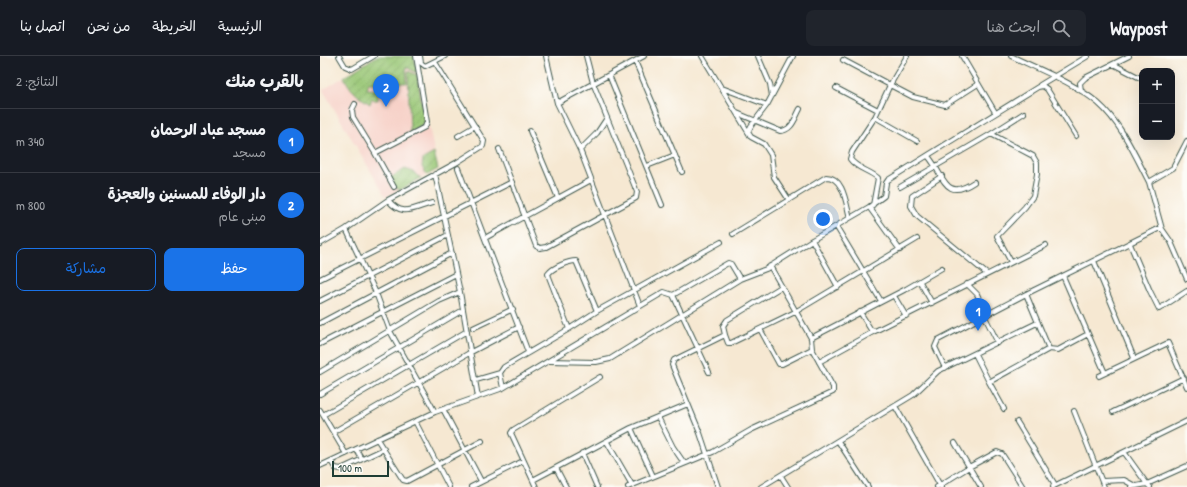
<!DOCTYPE html>
<html lang="ar">
<meta charset="utf-8">
<style>
body{margin:0;font-family:"Patrick Hand","Playpen Sans Arabic",sans-serif;background:#20242c;color:#f1f3f6;direction:rtl}
.controls{position:absolute;right:12px;top:12px;display:grid;overflow:hidden;border-radius:8px;box-shadow:0 4px 16px #0002}
.controls button{width:36px;height:36px;display:grid;place-items:center;padding:0;border:0;border-bottom:1px solid #363941;background:#171b24;color:#f1f3f6;font:20px sans-serif}
.scale{position:absolute;left:12px;bottom:10px;width:57px;box-sizing:border-box;padding-left:4px;border:2px solid #1f3d34;border-top:0;font-size:11px;line-height:14px;white-space:nowrap;color:#1f3d34;-webkit-text-stroke:3px #fdfcf7;paint-order:stroke}
.you{position:absolute;left:503px;top:163px;width:14px;height:14px;margin:-10px;border:3px solid #fff;border-radius:50%;background:#1a73e8;box-shadow:0 0 0 6px #1a73e833}
.badge{display:grid;place-items:center;width:26px;height:26px;border-radius:50%;background:#1a73e8;color:#fff;font-size:13px;font-weight:700}
.pin{position:absolute;translate:-50% -33px;filter:drop-shadow(0 1px 2px #0008)}
.pin::after{content:'';position:absolute;top:21px;width:14px;height:12px;background:inherit;clip-path:polygon(0 0,100% 0,50% 100%)}
.list{margin:0;padding:0;list-style:none}
h2{display:flex;justify-content:space-between;align-items:center;height:52px;margin:0;padding:0 16px;font-size:17px}
h2 small{font-size:13px;font-weight:400;color:#9ea1a6}
.list li{display:grid;grid-template-columns:26px 1fr auto;gap:12px;align-items:center;box-sizing:border-box;height:64px;padding:0 16px;border-top:1px solid #363941}
.list b{display:block;font-size:15px;white-space:nowrap}
.list p{margin:0;font-size:13px;white-space:nowrap;color:#9ea1a6}
.list em{font-size:13px;font-style:normal;color:#9ea1a6}
.actions{display:flex;gap:8px;padding:12px 16px}
.actions a{flex:1;padding:9px 0;border:1px solid #1a73e8;border-radius:8px;text-align:center;font-size:14px;color:#1a73e8}
.actions .main{background:#1a73e8;color:#fff}
.icon{flex:none;width:22px;height:22px;fill:none;stroke:currentColor;stroke-width:2;stroke-linecap:round;stroke-linejoin:round}
.map{position:relative;flex:none;width:867px;height:431px;overflow:hidden;direction:ltr}
header{display:flex;align-items:center;gap:24px;box-sizing:border-box;height:56px;padding:0 20px;background:#171b24;border-bottom:1px solid #363941}
header strong{font-size:19px}
nav{display:flex;gap:22px;margin-inline-start:auto;font-size:14px}
.search{width:280px;height:36px;background:#20242c;display:flex;align-items:center;gap:10px;box-sizing:border-box;padding:0 14px;border-radius:8px;color:#9ea1a6;font-size:15px}
main{display:flex}
aside{flex:1;background:#171b24}
.map>svg:first-child{display:block}
</style>
<header>
<strong>Waypost</strong>
<div class="search"><svg class="icon" aria-label="search" viewBox="0 0 24 24"><circle cx="10" cy="10" r="6"/><path d="M15 15l6 6"/></svg>ابحث هنا</div>
<nav><a>الرئيسية</a><a>الخريطة</a><a>من نحن</a><a>اتصل بنا</a></nav>
</header>
<main>
<div class="map">
<svg width="867" height="431" viewBox="0 0 867 431">
<defs>
<pattern id="garden-furrows" width="10" height="10" patternUnits="userSpaceOnUse"><rect width="10" height="10" fill="#98c674"/><path d="M-1 1l2-2M0 10L10 0M9 11l2-2" fill="none" stroke="#7ba260"/></pattern>
</defs>
<rect width="100%" height="100%" fill="#fdfcf7"/>
<filter id="ink" filterUnits="userSpaceOnUse"><feTurbulence type="fractalNoise" baseFrequency=".025" numOctaves="2"/><feDisplacementMap in="SourceGraphic" scale="8" xChannelSelector="R" yChannelSelector="G"/><feConvolveMatrix kernelMatrix="1 2 1 2 8 2 1 2 1" color-interpolation-filters="sRGB"/></filter>
<filter id="wash" filterUnits="userSpaceOnUse"><feTurbulence type="fractalNoise" baseFrequency=".012" numOctaves="4" result="noise"/><feDisplacementMap in="SourceGraphic" scale="16" xChannelSelector="R" yChannelSelector="G"/><feGaussianBlur stdDeviation="0.9" result="paint"/><feColorMatrix in="noise" values="0 0 0 0 0 0 0 0 0 0 0 0 0 0 0 0 0 1.4 0 .05"/><feComposite in="paint" operator="in"/></filter>
<g filter="url(#wash)">
<rect width="100%" height="100%" fill="#f6e8d2"/>
<path fill="#f7d1c8" d="M57,0H94L118,113L66,141L3,34Z"/>
<path fill="url(#garden-furrows)" stroke="#5c8254" d="M57,0H94L97,17L86,11L87,27H48L47,33L58,34V44H54L52,42L50,48C37,40 30,34 24,21Z
M88,15L97,19L105,66L101,71L90,76Z
M114,97L118,113L107,119L102,111L103,103Z
M85,113L94,116L96,119L101,122L80,134L76,132L70,122Z"/>
</g>
<g filter="url(#ink)">
<g fill="none" stroke-linecap="round" stroke-linejoin="round">
<g stroke="#3f574c" stroke-width="6">
<path id="street" d="M19,0L25,10L32,13L54,0
M100,0L101,7L105,10L125,0
M226,0L237,47L260,94L320,250
M382,0L431,81L444,88L451,99L454,121L469,144
M438,0L450,28L452,40
M587,0L570,29L593,41L625,49L658,28
M642,0L675,56
M691,0C720,14 753,26 778,47C801,67 815,99 829,126L853,112L867,85
M523,4L570,29L555,61L532,96L530,103C537,113 549,114 558,122L553,149
M315,5L362,116
M793,8L822,23
M289,19L342,149
M720,29L768,0
M402,32L447,49
M516,32L558,54
M761,35L760,27L765,22L809,0
M237,47L324,0
M35,48L32,54L33,61L55,97L105,71L107,66L96,0
M417,57L460,75C472,75 475,62 480,53
M555,61L597,85
M210,75L238,142
M428,76L431,70L447,49L473,0
M138,80L155,70
M179,93L216,190L220,192L226,191L316,142L317,136L273,27L266,0
M260,94L277,77L287,62
M55,97L74,131
M608,100C625,120 624,146 654,126
M327,110L355,99
M138,112L208,296
M115,118L140,236L158,341
M622,120L592,140L591,150L597,160L667,218
M829,126L842,173
M580,131L671,78
M68,144C83,162 93,152 112,147
M549,151L580,194
M516,170L561,245
M26,173L56,237L70,275L115,356
M413,178L506,121C524,121 526,148 530,162
M165,182L271,124
M492,184L518,231
M0,188L26,173L68,144L136,107L163,90L164,85L115,6
M810,188L830,235L839,253L867,235
M774,205L814,302
M691,206L677,180L705,151L713,140L717,118V107L713,100L671,78L704,57
M743,220L785,317
M0,223L192,126
M600,226L612,247
M647,228L657,238L663,252L664,259L678,287
M353,239L408,207L411,208L420,223
M574,240L586,260
M0,245L128,179
M540,256L551,274L555,275L726,189
M0,267L132,197
M153,272L193,253
M249,273L229,221L228,218C233,211 249,205 256,205L277,255
M440,273L459,308H462L492,293
M768,278L738,294L729,293L706,238L838,173H842L851,186L867,223
M405,279L403,270L407,264L461,231
M491,282L586,233L622,212
M0,288L136,218
M655,298L669,326
M230,305L276,306L290,303L420,223L446,213L492,184L549,151L564,140L566,127L568,124L718,31L723,30L727,33L756,80
M499,306L553,276
M625,312L615,291L618,284L706,238
M0,316L119,245L140,236
M779,320L848,287L867,331
M156,324L180,317
M183,332L180,317L184,311L249,273L277,255L401,186
M0,338L143,254
M575,350L621,431
M123,353L161,425
M684,353L669,326L729,293
M0,354L26,398
M754,355L784,431
M793,356L864,322
M3,359L147,275
M338,361L353,391L364,407
M95,365L129,431
M697,366L734,427L733,431
M311,372L333,420
M13,376L151,296L199,271
M57,383L83,424L87,425L162,385
M518,385L548,431
M287,386L312,429
M635,387L661,431
M36,393L42,403
M804,396L867,365
M262,397L277,431
M11,405L15,412L21,413L64,393
M0,410L115,356L183,332L344,236L353,239L389,316
M236,412L246,431
M461,420L468,431
M213,424L311,372L368,348
M782,425L804,424L815,430
M734,430L804,396L827,428L811,431
M151,431L203,405
M216,431L191,377L193,374L280,321
M308,431L393,396L431,374L513,336V331L492,293L491,282L450,210
M398,431L380,377L352,309L354,304L405,279L408,287H411L475,256L597,183
M441,431L593,339L618,315L717,267
M617,431L649,411L677,396L682,398L703,431
M830,431L827,428L867,410"/>
</g>
<use href="#street" stroke="#fff" stroke-width="4"/>
</g>
</g>
</svg>
<div class="controls">
<button>+</button>
<button>−</button>
</div>
<div class="scale">100 m</div>
<div class="you"></div>
<div class="pin badge" style="left:658px;top:275px">1</div>
<div class="pin badge" style="left:66px;top:51px">2</div>
</div>
<aside>
<h2>بالقرب منك<small>النتائج: 2</small></h2>
<ul class="list">
<li><span class="badge">1</span><div><b>مسجد عباد الرحمان</b><p>مسجد</p></div><em>340 m</em></li>
<li><span class="badge">2</span><div><b>دار الوفاء للمسنين والعجزة</b><p>مبنى عام</p></div><em>800 m</em></li>
</ul>
<div class="actions"><a class="main">حفظ</a><a>مشاركة</a></div>
</aside>
</main>
